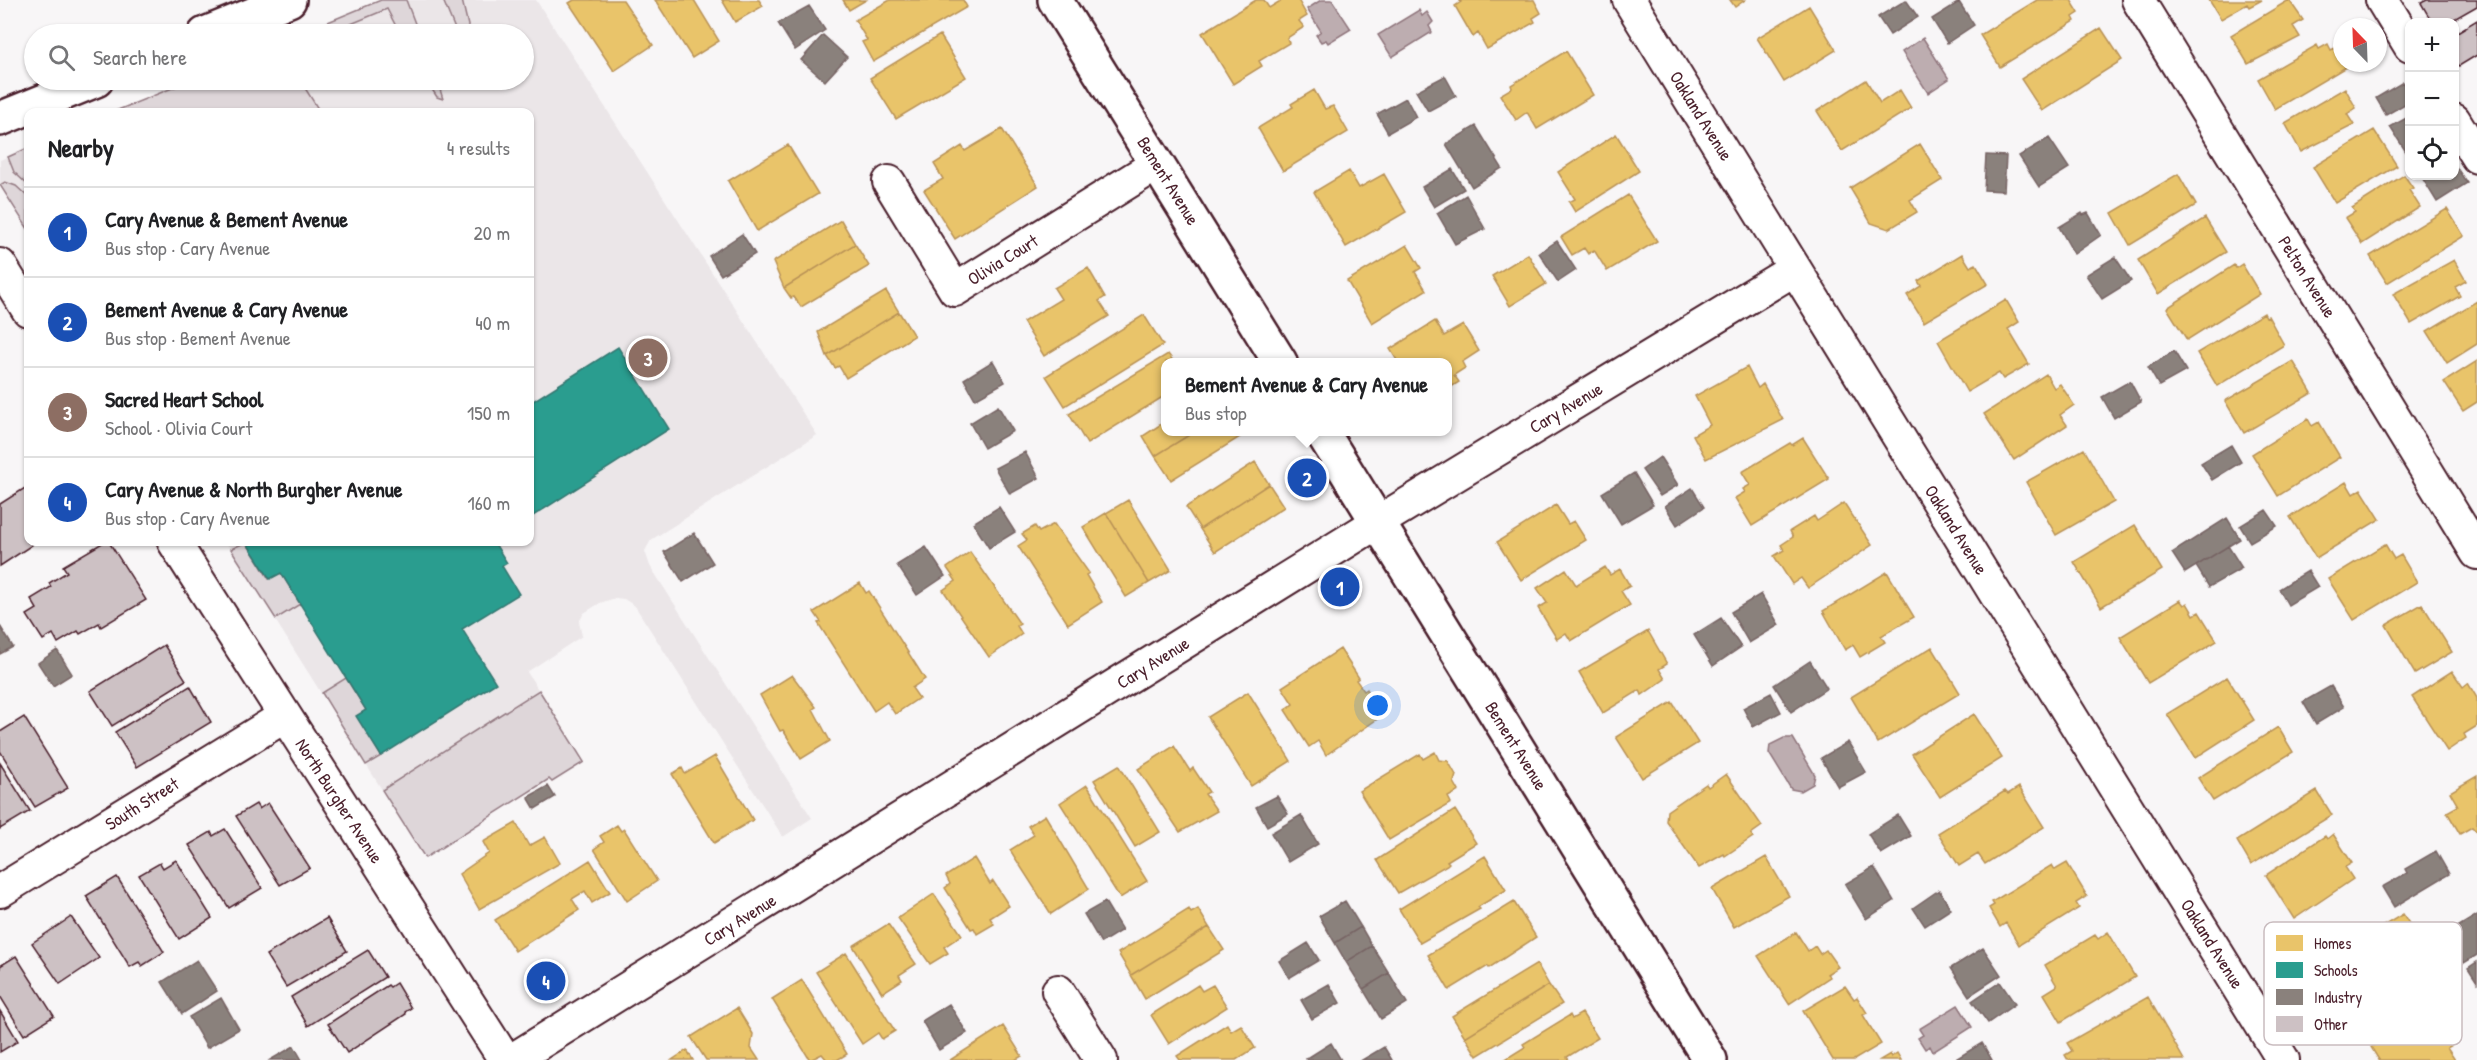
<!DOCTYPE html>
<meta charset="utf-8">
<style>
body{margin:0;font-family:"Patrick Hand",sans-serif;background:#f6f6f6;color:#202124}
.controls{position:absolute;right:18px;top:18px;display:grid;overflow:hidden;border-radius:12px;box-shadow:0 2px 4px #0004}
.controls button{width:54px;height:54px;display:grid;place-items:center;padding:0;border:0;border-bottom:2px solid #e0e0e0;background:#fff;color:#202124;font:30px sans-serif}
.compass{position:absolute;left:2333px;top:18px;width:54px;height:54px;border-radius:50%;background:#fff;box-shadow:0 2px 4px #0004;rotate:337deg}
.you{position:absolute;left:1378px;top:706px;width:21px;height:21px;margin:-15px;border:4px solid #fff;border-radius:50%;background:#1a73e8;box-shadow:0 0 0 9px #1a73e833}
.badge{display:grid;place-items:center;width:39px;height:39px;border-radius:50%;background:#0f766e;color:#fff;font-size:20px;font-weight:700}
.pin{position:absolute;translate:-50% -50%;border:3px solid #fff;box-shadow:0 2px 6px #0006}
.popup{position:absolute;left:1161px;top:358px;width:291px;height:78px;box-sizing:border-box;display:grid;place-content:center;border-radius:12px;background:#fff;filter:drop-shadow(0 2px 4px #0005);font-size:20px;white-space:nowrap;color:#757577}
.popup b{font-size:22px;color:#202124}
.popup::after{content:'';position:absolute;left:50%;top:100%;margin-left:-12px;border:12px solid transparent;border-top-color:#fff}
.list{margin:0;padding:0;list-style:none}
h2{display:flex;justify-content:space-between;align-items:center;height:78px;margin:0;padding:0 24px;font-size:26px}
h2 small{font-size:20px;font-weight:400;color:#757577}
.list li{display:grid;grid-template-columns:39px 1fr auto;gap:18px;align-items:center;box-sizing:border-box;height:90px;padding:0 24px;border-top:2px solid #e0e0e0}
.list b{display:block;font-size:22px;white-space:nowrap}
.list p{margin:0;font-size:20px;white-space:nowrap;color:#757577}
.list em{font-size:20px;font-style:normal;color:#757577}
.icon{flex:none;width:33px;height:33px;fill:none;stroke:currentColor;stroke-width:2;stroke-linecap:round;stroke-linejoin:round}
.map{position:relative;flex:none;width:2477px;height:1060px;overflow:hidden}
.search{position:absolute;background:#fff;box-shadow:0 2px 4px #0004;left:24px;top:24px;width:510px;height:66px;display:flex;align-items:center;gap:15px;box-sizing:border-box;padding:0 21px;border-radius:33px;color:#757577;font-size:22px}
.panel{position:absolute;background:#fff;box-shadow:0 2px 4px #0004;left:24px;top:108px;width:510px;height:438px;border-radius:12px}
.map>svg:first-child{display:block}
</style>
<div class="map">
<svg width="2477" height="1060" viewBox="0 0 2477 1060">
<rect width="100%" height="100%" fill="#f8f6f7"/>
<filter id="ink" filterUnits="userSpaceOnUse"><feTurbulence type="fractalNoise" baseFrequency=".0167" numOctaves="2"/><feDisplacementMap in="SourceGraphic" scale="12" xChannelSelector="R" yChannelSelector="G"/><feConvolveMatrix kernelMatrix="1 2 1 2 8 2 1 2 1" color-interpolation-filters="sRGB"/></filter>
<g filter="url(#ink)">
<path fill="#ebe6e8" d="M381,0H536L817,435L651,540L645,551L650,566L812,818L783,837L635,606L624,599L615,598L600,603L584,613L579,622L582,636L527,672L584,762L552,782L549,779L425,858L226,542H530V112H113L192,80H524V34H299Z
M28,148V229L0,185V160Z"/>
<path fill="#ded6d9" stroke="#947a82" stroke-width="1.5" d="M381,0H406L419,34H400L387,9L327,34H299Z
M443,0H462L470,34H457Z
M192,80H300L320,112H113Z
M426,80H437L443,99L437,97Z
M28,148V185L14,172L8,157Z
M5,182L16,186L28,197V229L0,185Z
M246,542L269,579L281,573L300,604L276,619L231,549Z
M346,678L366,710L357,716L381,756L366,765L322,693Z
M539,690L584,762L552,782L549,779L425,858L382,790Z"/>
<path fill="#bdadb0" stroke="#8f747b" stroke-width="1.5" d="M1321,0H1332L1351,29L1328,43L1326,40L1321,42L1316,35L1321,31L1307,9Z
M1419,10L1422,16L1427,12L1433,22L1429,26L1432,32L1392,57L1378,35Z
M1923,38L1949,79L1928,93L1902,52Z
M1784,738H1793L1815,775L1813,784L1801,791L1791,789L1769,753L1770,745Z
M1958,1005L1972,1027L1933,1052L1930,1046L1925,1049L1918,1038L1923,1035L1919,1029Z"/>
<path fill="#e9c46a" stroke="#b99257" stroke-width="1.5" d="M574,0H623L653,45L614,71L569,3Z
M655,0H694L719,41L692,58Z
M722,0H759L763,6L735,22Z
M843,0H866L849,10Z
M890,0H963L967,7L873,62L862,42L867,40L855,20Z
M1256,0H1264L1269,8L1282,0H1298L1307,16L1299,21L1304,27L1287,38L1289,43L1259,61L1262,66L1233,84L1202,33Z
M1459,0H1534L1541,13L1533,18L1535,22L1487,49L1478,33L1473,37L1455,6L1461,2Z
M1730,0H1745L1735,7Z
M2037,0H2071L2079,13L2073,17L2075,21L2000,67L1980,35Z
M2209,0H2262L2249,7L2247,4L2221,19Z
M2289,0L2303,20L2293,26L2300,37L2248,64L2231,35Z
M1809,6L1836,50L1784,82L1757,38Z
M2101,28L2122,60L2042,111L2021,79Z
M940,35L966,77L896,119L870,78Z
M2328,44L2331,50L2335,48L2346,67L2275,109L2258,79L2317,45L2319,49Z
M1566,51L1593,95L1537,129L1527,112L1516,120L1500,95L1512,88L1511,85Z
M1866,80L1880,103L1900,90L1911,108L1842,151L1817,111Z
M2345,88L2356,108L2347,114L2354,125L2301,152L2285,123Z
M1314,90L1325,109L1333,106L1348,132L1283,171L1258,128L1293,107L1291,104Z
M1002,129L1038,186L955,239L924,190L943,179L934,164L962,146L965,151Z
M2374,130L2397,166L2335,203L2313,167Z
M1616,134L1639,171L1575,212L1569,202L1575,199L1558,172Z
M1920,144L1942,180L1910,200L1917,212L1889,229L1871,223L1850,188Z
M788,145L818,194L757,231L728,181Z
M1349,171L1359,188L1384,174L1406,212L1346,247L1314,192Z
M2178,174L2196,205L2130,245L2112,213Z
M2404,175L2413,188L2409,190L2420,207L2362,244L2345,218L2355,212L2352,208Z
M1628,195L1657,241L1607,271L1594,250L1588,254L1584,248L1572,255L1561,237Z
M2447,209L2464,236L2387,283L2370,256Z
M2205,218L2226,252L2158,294L2138,260Z
M841,220L855,244L784,288L773,262Z
M855,244L869,266L801,307L794,297L791,298L784,288Z
M1407,245L1421,268L1415,272L1426,290L1372,323L1347,281Z
M1528,254L1546,284L1510,306L1492,276Z
M1962,254L1970,267L1976,264L1988,284L1924,322L1907,295L1921,286L1918,281Z
M2454,260L2466,281L2455,287L2460,296L2411,324L2393,294Z
M2242,264L2260,294L2187,340L2167,308L2234,265L2236,268Z
M1088,268L1105,297L1099,301L1109,316L1044,356L1023,322L1061,299L1054,288Z
M886,291L899,312L827,356L818,332Z
M2006,300L2019,322L2008,329L2029,364L2003,379L1999,373L1967,392L1938,341Z
M2477,301V344L2447,363L2427,331Z
M899,312L914,336L846,378L839,366L835,368L827,356Z
M2264,313L2266,317L2268,316L2284,345L2217,386L2197,353Z
M1144,315L1163,345L1065,406L1046,376Z
M1435,321L1444,336L1463,325L1479,351L1462,362L1465,368L1454,375L1459,382L1448,389V362H1398L1390,349Z
M1168,354L1174,362H1166V395L1087,444L1069,414Z
M2293,361L2312,393L2244,433L2225,401Z
M2477,361V402L2463,411L2444,382Z
M1747,367L1758,388L1763,384L1783,420L1706,459L1693,435L1710,425L1695,396Z
M2046,374L2054,388L2060,384L2074,405L2060,415L2067,425L2014,460L1984,414Z
M2308,419L2312,426L2319,422L2340,457L2278,496L2252,454Z
M1166,421V432H1194L1155,456L1143,436Z
M1194,432H1237L1240,437L1171,480L1155,456Z
M1803,438L1829,479L1752,526L1735,498L1745,492L1743,489L1750,485L1742,472L1790,443L1792,445Z
M2084,449L2114,502L2056,535L2026,482Z
M1255,462L1269,484L1200,529L1186,507Z
M2346,482L2353,494L2361,489L2380,519L2316,558L2290,517Z
M1269,484L1284,507L1215,552L1200,529Z
M1128,500L1171,570L1149,583L1106,513Z
M1844,503L1872,545L1808,588L1801,578L1792,584L1774,556L1784,550L1781,545L1793,537L1790,531L1814,516L1817,521Z
M1556,505L1568,524L1574,521L1586,540L1521,580L1497,542Z
M1106,513L1149,583L1126,597L1083,527Z
M1054,524L1089,573L1086,575L1102,602L1068,624L1018,546L1027,540L1022,534L1035,526L1039,532Z
M2135,525L2162,570L2101,607L2074,562Z
M2385,544L2394,559L2401,555L2417,582L2354,620L2328,579Z
M970,552L1020,624L1017,626L1022,634L989,657L943,590L956,581L947,568Z
M1605,567L1610,575L1620,569L1630,586L1621,591L1630,605L1571,641L1566,633L1557,639L1538,608L1547,603L1537,588L1566,569L1576,585Z
M1887,572L1914,617L1881,636L1885,642L1860,657L1853,645L1845,650L1823,611Z
M860,583L866,593L869,591L925,679L912,688L919,698L895,714L887,702L874,711L818,623L821,622L814,612Z
M2180,600L2184,605L2187,603L2194,615L2199,612L2217,641L2148,683L2120,637Z
M2422,604L2452,652L2415,674L2386,625Z
M1648,631L1667,664L1659,669L1665,679L1642,695L1640,690L1603,713L1579,672Z
M1932,647L1960,693L1878,743L1851,697Z
M1340,649L1359,678L1356,680L1364,691L1367,689L1383,715L1326,755L1318,741L1309,747L1285,710L1293,704L1282,687Z
M2452,671L2463,687L2468,683L2477,698V726L2464,734L2466,738L2447,751L2412,697Z
M792,675L816,707L813,709L830,741L801,759L783,730L780,731L760,695Z
M2227,677L2254,720L2195,758L2167,714Z
M1248,692L1291,761L1251,786L1208,717Z
M1672,702L1698,743L1642,778L1616,737Z
M1974,714L2002,758L1940,797L1912,754Z
M2278,727L2293,752L2213,801L2198,778Z
M1174,746L1190,771L1193,768L1209,792L1205,794L1217,811L1180,832L1138,769Z
M1435,752L1439,760L1448,761L1456,775L1454,782L1459,791L1448,797L1451,803L1389,840L1359,791L1420,754L1423,759Z
M715,756L753,820L714,843L672,774L682,768L685,774Z
M1119,765L1160,832L1135,847L1094,780Z
M1726,774L1762,826L1751,834L1753,837L1725,856L1724,854L1699,868L1666,821L1667,811L1706,784L1708,787Z
M2477,776V832L2472,827L2460,834L2447,812L2458,806L2450,792Z
M1087,785L1147,881L1120,898L1060,803Z
M2019,787L2044,827L1985,864L1978,854L1959,866L1938,833L2005,791L2008,794Z
M2317,791L2332,815L2251,865L2237,841Z
M1455,810L1476,843L1447,861L1449,863L1447,865L1398,893L1377,860Z
M1045,815L1089,889L1051,914L1010,850L1034,835L1028,826Z
M516,823L529,846L545,837L560,863L479,909L459,874L489,853L483,842Z
M617,825L621,831L624,829L657,881L627,901L594,849L604,842L600,836Z
M2333,834L2352,863L2345,867L2353,879L2294,919L2266,875L2325,836L2327,839Z
M1485,856L1506,890L1478,907L1480,909L1420,943L1399,909Z
M1766,857L1789,896L1734,927L1712,889Z
M974,858L990,884L993,881L1009,906L990,918L994,924L977,934L974,928L971,929L945,888L950,884L946,876Z
M590,860L610,892L592,903L585,891L572,899L579,910L515,951L495,920Z
M2067,863L2087,896L2076,903L2079,908L2019,945L2006,923L2000,927L1989,908L1994,905L1992,902L2052,865L2055,870Z
M934,894L962,935L944,947L948,953L930,964L898,918Z
M1514,902L1536,937L1489,968L1488,966L1449,990L1428,955Z
M1189,909L1191,913L1198,909L1209,927L1131,975L1118,953Z
M2403,914L2420,941L2399,954L2412,974L2361,1006L2359,1002L2347,1009L2321,969L2333,962L2330,958Z
M888,924L916,964L899,975L902,980L882,993L853,946Z
M1209,927L1224,950L1145,999L1131,975Z
M1796,932L1808,951L1815,946L1820,954L1826,950L1838,967L1827,974L1830,977L1789,1004L1758,956Z
M2108,932L2135,977L2061,1022L2044,994L2057,986L2045,965L2095,935L2098,939Z
M846,953L895,1031L882,1039L878,1033L862,1044L816,972Z
M1537,964L1549,985L1465,1037L1452,1016Z
M802,980L847,1054L837,1060H827L822,1054L810,1060L772,999Z
M1198,985L1202,991L1213,985L1227,1007L1169,1044L1151,1015Z
M1549,985L1562,1004L1477,1056L1465,1037Z
M1845,986L1854,999L1857,997L1867,1013L1863,1015L1881,1044L1854,1060H1833L1803,1011Z
M2148,997L2184,1060H2068L2065,1055L2072,1051L2067,1043Z
M737,1008L753,1034L751,1048L759,1060H706L691,1037Z
M2426,1012L2438,1032L2444,1028L2454,1044L2447,1048L2455,1060H2379L2371,1047Z
M1582,1013L1598,1038L1567,1057L1569,1060H1504L1525,1047L1523,1044L1570,1015L1572,1019Z
M1227,1024L1231,1031L1241,1025L1255,1048L1236,1060H1180L1177,1056Z
M1003,1026L1022,1056L1015,1060H950Z
M687,1050L693,1060H672Z
M1897,1053L1901,1060H1880L1890,1054L1891,1057Z"/>
<path fill="#2a9d8f" stroke="#347771" stroke-width="1.5" d="M618,347L669,429L530,518V403Z
M246,542H494L507,563L502,566L519,594L462,629L496,683L381,756L356,716L366,710L281,573L270,579Z"/>
<path fill="#8a817c" stroke="#776464" stroke-width="1.5" d="M1906,0L1918,17L1890,35L1878,17Z
M1959,2L1974,25L1947,43L1932,19Z
M809,6L825,30L795,50L778,23Z
M823,35L847,57L825,81L801,60Z
M1445,76L1456,96L1428,111L1416,91Z
M2403,82L2410,94V101L2386,115L2376,98Z
M1406,98L1416,117L1388,133L1377,114Z
M2410,116V158L2390,127Z
M1476,126L1502,168L1472,187L1446,144Z
M2049,138L2069,168L2039,187L2019,156Z
M1986,155L2006,156L2004,191L1984,190Z
M2454,164L2467,183L2437,202L2421,176H2454Z
M1452,169L1464,189L1434,207L1422,187Z
M1466,195L1485,229L1455,244L1437,213Z
M2082,213L2083,215L2088,213L2101,235L2074,254L2059,227Z
M742,234L755,254L721,275L709,256Z
M1557,241L1576,270L1558,282L1539,253Z
M2115,257L2131,281L2102,299L2086,275Z
M2174,351L2186,371L2159,386L2148,367Z
M993,361L1005,382L975,399L964,379Z
M2130,381L2141,402L2114,418L2102,397Z
M998,406L1013,431L984,448L970,423Z
M2231,445L2241,462L2212,480L2201,463Z
M1025,452L1039,478L1010,494L995,468Z
M1660,457L1678,485L1660,496L1642,470Z
M1634,473L1653,505L1621,524L1602,493Z
M1692,488L1704,507L1677,525L1665,506Z
M999,507L1015,532L989,548L973,523Z
M2266,510L2277,526L2250,542L2240,526Z
M2227,518L2240,539L2185,573L2172,553Z
M694,533L713,563L683,582L664,552Z
M2228,546L2242,568L2209,587L2196,566Z
M926,547L945,576L917,595L897,565Z
M2308,571L2318,587L2288,605L2279,589Z
M1761,594L1779,625L1749,643L1731,612Z
M1721,618L1741,647L1713,666L1694,635Z
M0,626L13,647L0,654Z
M57,650L72,674L53,686L38,663Z
M1810,661L1827,688L1791,712L1774,685Z
M2331,686L2344,707L2316,724L2303,702Z
M1771,693L1781,712L1753,727L1743,708Z
M1848,742L1866,772L1838,787L1821,758Z
M548,786L555,797L535,809L528,797Z
M1277,796L1288,814L1267,826L1256,807Z
M1301,815L1318,844L1288,862L1271,833Z
M1898,815L1911,836L1881,854L1868,834Z
M2436,851L2449,874L2394,907L2382,887L2407,873L2405,869Z
M1874,867L1894,901L1866,919L1845,884Z
M1939,890L1951,909L1925,926L1913,908Z
M1345,901L1361,927L1335,943L1319,916Z
M1105,902L1122,930L1101,943L1084,914Z
M2477,915V955L2464,963L2446,934Z
M1361,927L1372,946L1346,962L1335,943Z
M1308,943L1319,960L1289,978L1279,961Z
M1372,946L1389,973L1363,989L1346,962Z
M1983,948L2001,975L1969,996L1951,968Z
M197,960L217,991L182,1014L162,982Z
M2477,962V982L2468,968Z
M1389,973L1407,1003L1381,1019L1363,989Z
M2000,982L2015,1004L1988,1023L1972,1001Z
M1329,984L1340,1003L1312,1019L1301,1000Z
M221,998L239,1029L207,1048L189,1017Z
M949,1004L967,1033L939,1050L922,1021Z
M1331,1043L1341,1060H1307L1306,1059Z
M1982,1043L1992,1060H1954Z
M294,1046L302,1060H270Z
M1384,1047L1392,1060H1362Z"/>
<path fill="#cdc1c4" stroke="#4a1f2b" stroke-width="1.5" d="M2427,0H2477V6L2449,22H2432L2421,3Z
M2477,20V55L2459,66L2454,60V34Z
M25,488L28,493V542H33L32,545L0,566V504Z
M104,542H109L146,600L101,627L99,623L80,634L78,631L58,643L53,634L43,640L27,615L37,609L31,599L51,587L49,583L67,572L63,566Z
M164,645L186,680L112,726L90,691Z
M190,686L211,722L137,767L115,732Z
M24,717L68,788L35,807L0,751V732Z
M0,763L30,811L0,829Z
M268,803L310,868L280,885L236,816L256,804L259,809Z
M225,829L262,888L229,908L189,845L211,832L213,836Z
M176,860L212,918L179,939L139,875L160,863L163,868Z
M117,877L164,952L142,966L139,962L130,967L86,896Z
M71,917L99,958L60,984L32,943Z
M327,918L347,951L286,987L266,955Z
M368,950L385,977L308,1026L291,997Z
M16,956L54,1016L24,1035L0,996V966Z
M396,983L411,1008L405,1012L406,1014L347,1053L328,1024L388,985L390,987Z
M0,1011L18,1041L0,1052Z"/>
<g fill="none" stroke-linecap="round" stroke-linejoin="round">
<g stroke="#4a1f2b" stroke-width="36">
<path id="street" d="M1629,0L2283,1060
M2138,0L2477,553
M2382,0L2410,46
M2454,120L2477,157
M889,182L955,290L1157,164
M0,265L28,310
M174,542L505,1060
M0,891L285,716
M1058,991L1101,1060
M512,1060L1378,522L1795,269"/>
</g>
<g stroke="#4a1f2b" stroke-width="38">
<path id="secondary" d="M1055,0L1280,362
M205,34L289,0
M0,119L96,80
M1322,432L1710,1060"/>
</g>
<use href="#street" stroke="#fff" stroke-width="32"/>
<use href="#secondary" stroke="#fff" stroke-width="33"/>
</g>
</g>
<g text-anchor="middle" stroke-width="6" stroke-linejoin="round" paint-order="stroke">
<g font-size="18" fill="#4a1f2b" stroke="#fff">
<text transform="translate(1701 116) rotate(58)" y="6">Oakland Avenue</text>
<text transform="translate(1168 181) rotate(58)" y="6">Bement Avenue</text>
<text transform="translate(1003 260) rotate(-32)" y="6">Olivia Court</text>
<text transform="translate(2307 277) rotate(58)" y="6">Pelton Avenue</text>
<text transform="translate(1566 408) rotate(-31)" y="6">Cary Avenue</text>
<text transform="translate(1956 530) rotate(58)" y="6">Oakland Avenue</text>
<text transform="translate(1153 663) rotate(-32)" y="6">Cary Avenue</text>
<text transform="translate(1516 746) rotate(58)" y="6">Bement Avenue</text>
<text transform="translate(339 801) rotate(57)" y="6">North Burgher Avenue</text>
<text transform="translate(142 804) rotate(-32)" y="6">South Street</text>
<text transform="translate(740 920) rotate(-32)" y="6">Cary Avenue</text>
<text transform="translate(2212 944) rotate(58)" y="6">Oakland Avenue</text>
</g>
</g>
<rect x="2264" y="922" width="198" height="123" rx="9" fill="#fff" stroke="#c9bcbf" stroke-width="1.5"/>
<rect x="2276" y="935" width="27" height="16" fill="#e9c46a"/>
<rect x="2276" y="962" width="27" height="16" fill="#2a9d8f"/>
<rect x="2276" y="989" width="27" height="16" fill="#8a817c"/>
<rect x="2276" y="1016" width="27" height="16" fill="#cdc1c4"/>
<g font-size="16" fill="#4a1f2b">
<text x="2314" y="949">Homes</text>
<text x="2314" y="976">Schools</text>
<text x="2314" y="1003">Industry</text>
<text x="2314" y="1030">Other</text>
</g>
</svg>
<div class="controls">
<button>+</button>
<button>−</button>
<button><svg class="icon" aria-label="locate" viewBox="0 0 24 24"><circle cx="12" cy="12" r="6"/><path d="M12 2v4M12 18v4M2 12h4M18 12h4"/></svg></button>
</div>
<svg class="compass" viewBox="-18 -18 36 36"><path d="M0-13l5 13h-10z" fill="#e53935"/><path d="M0 13l5-13h-10z" fill="#757577"/></svg>
<div class="you"></div>
<div class="pin badge" style="left:1340px;top:587px;background:#1a4fb4">1</div>
<div class="pin badge" style="left:1307px;top:478px;background:#1a4fb4">2</div>
<div class="popup"><b>Bement Avenue &amp; Cary Avenue</b>Bus stop</div>
<div class="pin badge" style="left:648px;top:358px;background:#8d6e63">3</div>
<div class="pin badge" style="left:546px;top:981px;background:#1a4fb4">4</div>
<div class="search"><svg class="icon" aria-label="search" viewBox="0 0 24 24"><circle cx="10" cy="10" r="6"/><path d="M15 15l6 6"/></svg>Search here</div>
<section class="panel">
<h2>Nearby<small>4 results</small></h2>
<ul class="list">
<li><span class="badge" style="background:#1a4fb4">1</span><div><b>Cary Avenue &amp; Bement Avenue</b><p>Bus stop · Cary Avenue</p></div><em>20 m</em></li>
<li><span class="badge" style="background:#1a4fb4">2</span><div><b>Bement Avenue &amp; Cary Avenue</b><p>Bus stop · Bement Avenue</p></div><em>40 m</em></li>
<li><span class="badge" style="background:#8d6e63">3</span><div><b>Sacred Heart School</b><p>School · Olivia Court</p></div><em>150 m</em></li>
<li><span class="badge" style="background:#1a4fb4">4</span><div><b>Cary Avenue &amp; North Burgher Avenue</b><p>Bus stop · Cary Avenue</p></div><em>160 m</em></li>
</ul>
</section>
</div>
